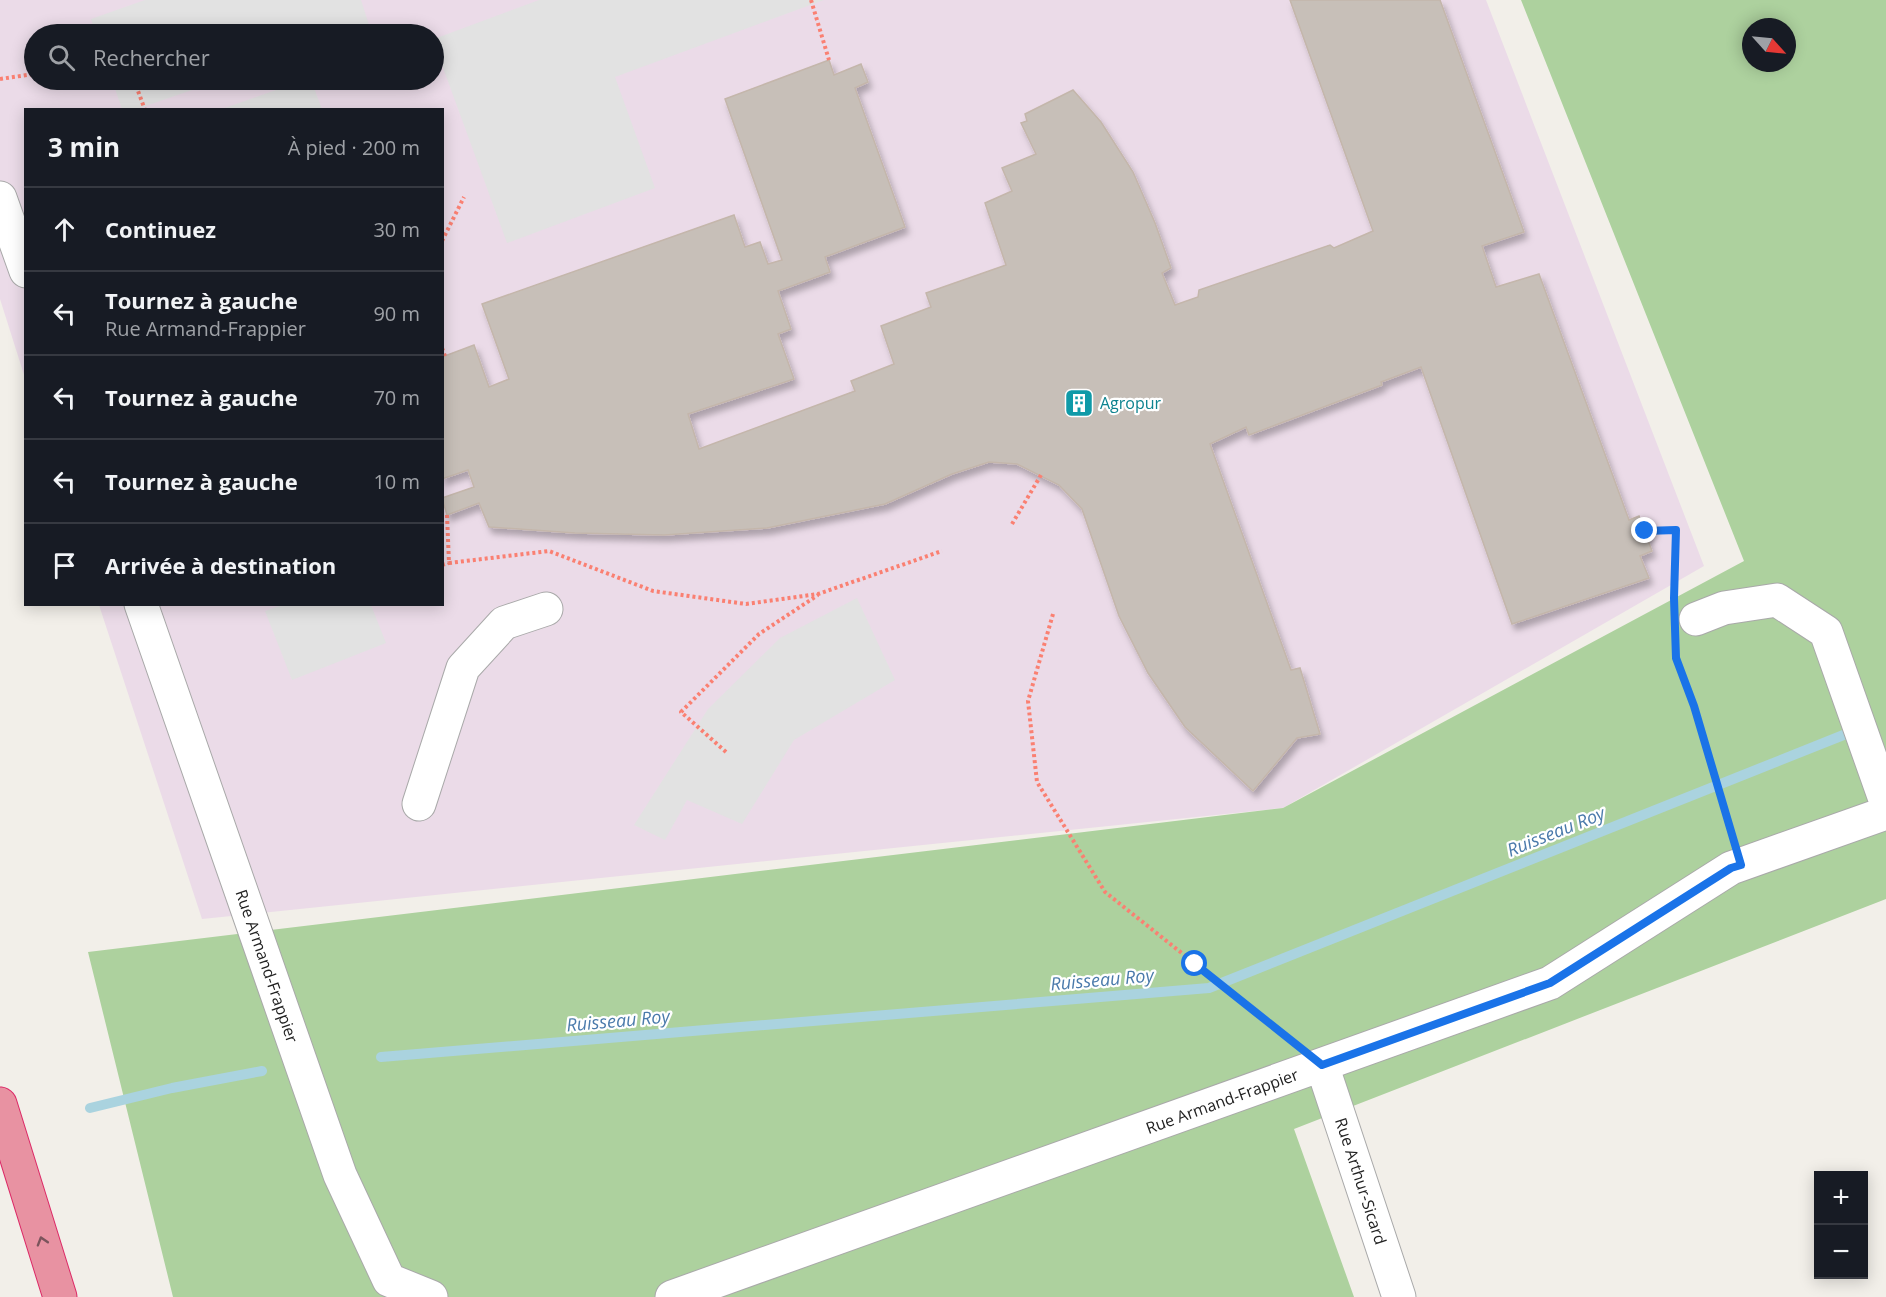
<!DOCTYPE html>
<html lang="fr">
<meta charset="utf-8">
<style>
body{margin:0;font-family:"Open Sans",sans-serif;background:#242831;color:#f1f3f6}
.controls{position:absolute;right:18px;bottom:18px;display:grid;overflow:hidden;border-radius:0px;box-shadow:0 3px 15px #0003}
.controls button{width:54px;height:54px;display:grid;place-items:center;padding:0;border:0;border-bottom:2px solid #363941;background:#171b24;color:#f1f3f6;font:30px sans-serif}
.compass{position:absolute;left:1742px;top:18px;width:54px;height:54px;border-radius:50%;background:#171b24;box-shadow:0 3px 15px #0003;rotate:117deg}
.stop{position:absolute;width:18px;height:18px;margin:-14px;border:4px solid #1a73e8;border-radius:50%;background:#fff}
.stop.end{background:#1a73e8;border-color:#fff;box-shadow:0 2px 6px #0008}
.list{margin:0;padding:0;list-style:none}
h2{display:flex;justify-content:space-between;align-items:center;height:78px;margin:0;padding:0 24px;font-size:26px}
h2 small{font-size:20px;font-weight:400;color:#9ea1a6}
.list li{display:grid;grid-template-columns:39px 1fr auto;gap:18px;align-items:center;box-sizing:border-box;height:84px;padding:0 24px;border-top:2px solid #363941}
.list b{display:block;font-size:22px;white-space:nowrap}
.list p{margin:0;font-size:20px;white-space:nowrap;color:#9ea1a6}
.list em{font-size:20px;font-style:normal;color:#9ea1a6}
.icon{flex:none;width:33px;height:33px;fill:none;stroke:currentColor;stroke-width:2;stroke-linecap:round;stroke-linejoin:round}
.map{position:relative;flex:none;width:1886px;height:1297px;overflow:hidden}
.search{position:absolute;background:#171b24;box-shadow:0 3px 15px #0003;left:24px;top:24px;width:420px;height:66px;display:flex;align-items:center;gap:15px;box-sizing:border-box;padding:0 21px;border-radius:33px;color:#9ea1a6;font-size:22px}
.panel{position:absolute;background:#171b24;box-shadow:0 3px 15px #0003;left:24px;top:108px;width:420px;height:498px;border-radius:0px}
.map>svg:first-child{display:block}
</style>
<div class="map">
<svg width="1886" height="1297" viewBox="0 0 1886 1297">
<defs>
<filter id="shadow"><feDropShadow dx="3.5" dy="6" stdDeviation="3" flood-color="#0004"/></filter>
</defs>
<rect width="100%" height="100%" fill="#f2efe9"/>
<path fill="#ebdbe8" fill-rule="evenodd" d="M0,0H1486L1704,566L1283,808L202,919L99,605L442,604V110H26L25,378L0,299ZM34,34H434V80H34Z"/>
<path fill="#add19e" fill-rule="evenodd" d="M1521,0H1886V899L1294,1129L1354,1297H173L88,952L1283,808L1744,561ZM1751,27H1787V63H1751Z"/>
<path fill="#e2e2e2" d="M145,0H361L370,28L351,34H96L91,19Z
M539,0H824L615,77L655,188L507,243L434,43V39Z
M112,80H221L134,110L122,109Z
M304,80H311L322,109H222Z
M857,598L895,680L794,740L742,824L687,800L665,840L634,825L708,709L780,638Z
M282,605H371L386,643L292,680L265,611Z"/>
<g fill="none" stroke-linecap="round" stroke-linejoin="round">
<path stroke="#aad3df" stroke-width="10" d="M381,1057L1209,988L1851,732
M90,1108L172,1088L262,1071"/>
</g>
<path fill="#c7bfb8" stroke="#c4b6ab" stroke-width="1.5" filter="url(#shadow)" d="M1290,0H1440L1524,232L1482,246L1496,287L1539,274L1629,520L1639,516L1652,551L1640,556L1649,578L1512,624L1421,367L1381,382L1382,385L1249,435L1246,427L1210,444L1291,670L1300,668L1320,734L1297,738L1253,791L1185,727L1148,673L1119,616L1082,509L1059,485L1017,464L989,462L952,474L885,504L767,528L664,535L575,533L489,527L479,503L447,515L442,498L474,487L468,470L442,479V357L474,345L489,387L509,379L482,304L734,215L745,247L760,242L768,264L782,260L725,99L829,60L834,75L861,64L868,82L855,88L905,227L825,257L830,272L778,291L791,329L778,334L794,379L688,414L699,449L855,391L851,381L894,364L881,326L931,307L926,293L1006,265L985,203L1012,191L1002,168L1036,154L1021,123L1027,121L1025,114L1073,90L1101,122L1133,172L1155,223L1171,268L1162,273L1175,305L1198,297L1199,290L1330,245L1334,248L1373,231Z"/>
<g fill="none" stroke-linecap="round" stroke-linejoin="round">
<g stroke="#a9a9a9" stroke-width="35">
<path id="minor" d="M0,198L26,271
M141,604L340,1175L389,1280L431,1297
M1696,619L1724,608L1777,600L1826,632L1886,802
M419,804L463,668L504,623L546,609
M1322,1065L1399,1297
M672,1297L1550,983L1731,868L1886,813"/>
</g>
<g stroke="#dc2a67" stroke-width="35">
<path id="highway" d="M0,1104L60,1297"/>
</g>
<path stroke="#fa8072" stroke-width="4" stroke-dasharray="3 3" stroke-linecap="butt" d="M811,0L829,60
M0,79L34,74
M134,80L145,110
M442,241L464,197
M442,348L445,356
M447,515L449,563L549,551L653,591L746,604L818,594L942,551
M1012,524L1041,475
M1645,531L1676,530L1674,595
M442,565L449,563
M1053,614L1028,701L1037,782L1105,892L1291,1040
M1676,644V658L1694,706L1731,832
M726,752L681,712L759,634L818,595"/>
<use href="#minor" stroke="#fff" stroke-width="33"/>
<use href="#highway" stroke="#e892a2" stroke-width="33"/>
</g>
<defs><path id="oneway-chevron" d="M-2-3.5L2.5 0L-2 3.5" fill="none" stroke-width="1.6" stroke-linecap="round" stroke-linejoin="round" transform="scale(1.5)"/></defs>
<use stroke="#7b545c" href="#oneway-chevron" transform="translate(42 1241) rotate(-107)"/>
<g fill="none" stroke-linecap="round" stroke-linejoin="round">
<path stroke="#1a73e8" stroke-width="8" d="M1195,964L1322,1065L1550,983L1731,868L1741,865L1694,706L1676,658L1674,598L1676,530L1645,531"/>
</g>
<defs>
<g id="building-square" transform="scale(1.5)"><rect x="-9" y="-9" width="18" height="18" rx="4" fill="#0f9aa8" stroke="#fff"/><path d="M-4-6H4V6H1V3H-1V6H-4ZM-2.5-4.3h1.7v1.8h-1.7ZM.8-4.3h1.7v1.8H.8ZM-2.5-1h1.7V.8h-1.7ZM.8-1h1.7V.8H.8Z" fill="#fff"/></g>
</defs>
<g fill-rule="evenodd">
<use href="#building-square" x="1079" y="403"/>
</g>
<g text-anchor="middle" stroke-width="4.5" stroke-linejoin="round" paint-order="stroke">
<g font-size="16" fill="#0d838f" stroke="#fff" text-anchor="start">
<text x="1100" y="409">Agropur</text>
</g>
<g font-size="16" fill="#222" stroke="#fff">
<text transform="translate(267 966) rotate(71)" y="6">Rue Armand-Frappier</text>
<text transform="translate(1222 1101) rotate(-20)" y="6">Rue Armand-Frappier</text>
<text transform="translate(1361 1181) rotate(72)" y="6">Rue Arthur-Sicard</text>
</g>
<g font-size="18" font-style="italic" fill="#4a7aab" stroke="#fff">
<text transform="translate(1556 832) rotate(-22)" y="6">Ruisseau Roy</text>
<text transform="translate(1102 980) rotate(-5)" y="6">Ruisseau Roy</text>
<text transform="translate(618 1021) rotate(-5)" y="6">Ruisseau Roy</text>
</g>
</g>
</svg>
<div class="controls">
<button>+</button>
<button>−</button>
</div>
<svg class="compass" viewBox="-18 -18 36 36"><path d="M0-13l5 13h-10z" fill="#e53935"/><path d="M0 13l5-13h-10z" fill="#9ea1a6"/></svg>
<div class="stop" style="left:1195px;top:964px"></div>
<div class="stop end" style="left:1645px;top:531px"></div>
<div class="search"><svg class="icon" aria-label="search" viewBox="0 0 24 24"><circle cx="10" cy="10" r="6"/><path d="M15 15l6 6"/></svg>Rechercher</div>
<section class="panel">
<h2>3 min<small>À pied · 200 m</small></h2>
<ul class="list">
<li><svg class="icon" aria-label="ahead" viewBox="0 0 24 24"><path d="M12 20V5M6 11l6-6 6 6"/></svg><div><b>Continuez</b></div><em>30 m</em></li>
<li><svg class="icon" aria-label="left" viewBox="0 0 24 24"><path d="M17 20v-9H6M10 6l-5 5 5 5"/></svg><div><b>Tournez à gauche</b><p>Rue Armand-Frappier</p></div><em>90 m</em></li>
<li><svg class="icon" aria-label="left" viewBox="0 0 24 24"><path d="M17 20v-9H6M10 6l-5 5 5 5"/></svg><div><b>Tournez à gauche</b></div><em>70 m</em></li>
<li><svg class="icon" aria-label="left" viewBox="0 0 24 24"><path d="M17 20v-9H6M10 6l-5 5 5 5"/></svg><div><b>Tournez à gauche</b></div><em>10 m</em></li>
<li><svg class="icon" aria-label="arrive" viewBox="0 0 24 24"><path d="M6 21V4h12l-3 4 3 4H6"/></svg><div><b>Arrivée à destination</b></div></li>
</ul>
</section>
</div>
